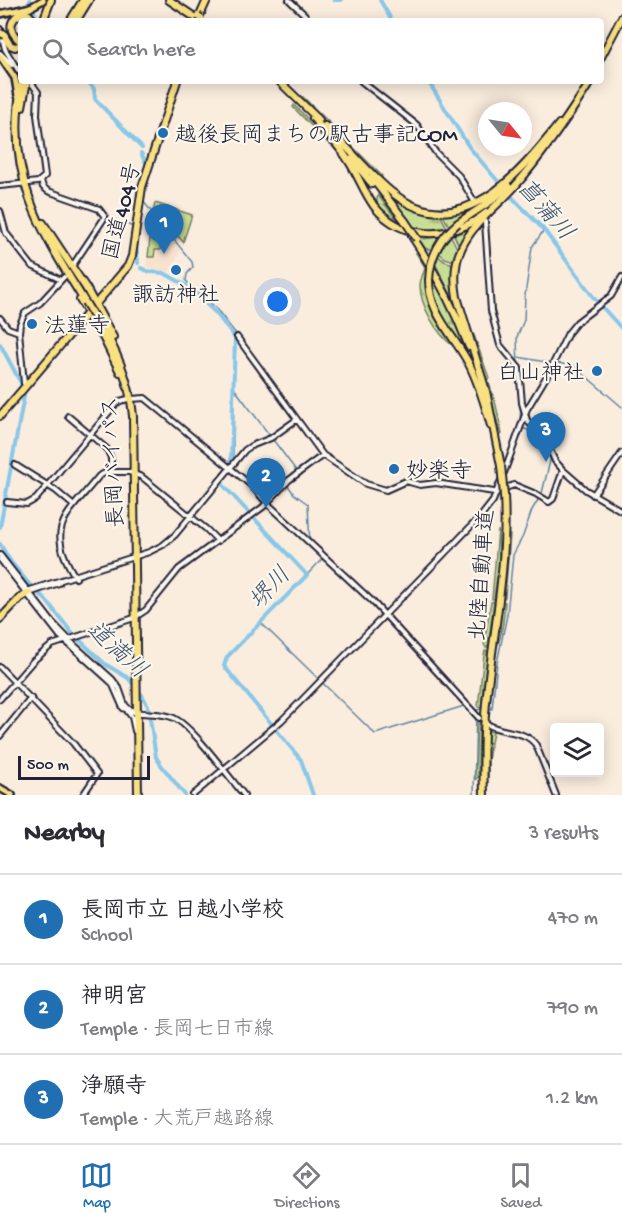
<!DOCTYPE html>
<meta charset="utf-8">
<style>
body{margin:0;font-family:"Gochi Hand","Klee One",sans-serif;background:#f2f2f3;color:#2b2b33}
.controls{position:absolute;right:18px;bottom:18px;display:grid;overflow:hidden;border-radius:6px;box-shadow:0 3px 15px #0003}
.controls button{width:54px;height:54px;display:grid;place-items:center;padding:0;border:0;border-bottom:2px solid #e1e1e2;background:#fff;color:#2b2b33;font:30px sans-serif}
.compass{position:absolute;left:478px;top:102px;width:54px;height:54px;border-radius:50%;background:#fff;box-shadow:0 3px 15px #0003;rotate:120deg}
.scale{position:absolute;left:18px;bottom:15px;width:132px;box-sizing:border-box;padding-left:6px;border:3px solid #22223b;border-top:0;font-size:16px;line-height:21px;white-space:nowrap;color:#22223b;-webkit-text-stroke:4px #fbf7ec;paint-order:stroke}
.you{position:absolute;left:278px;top:302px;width:21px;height:21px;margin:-15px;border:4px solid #fff;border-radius:50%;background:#1a73e8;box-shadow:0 0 0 9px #1a73e833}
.badge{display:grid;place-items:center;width:39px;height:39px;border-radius:50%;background:#1f6fb2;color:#fff;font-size:20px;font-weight:700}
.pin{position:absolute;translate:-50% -50px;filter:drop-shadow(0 2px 3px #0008)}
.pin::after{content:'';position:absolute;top:32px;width:21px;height:18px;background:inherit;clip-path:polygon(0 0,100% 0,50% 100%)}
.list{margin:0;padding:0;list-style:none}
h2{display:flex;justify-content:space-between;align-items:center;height:78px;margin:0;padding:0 24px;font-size:26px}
h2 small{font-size:20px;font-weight:400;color:#7c7c81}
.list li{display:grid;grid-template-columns:39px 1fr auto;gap:18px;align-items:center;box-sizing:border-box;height:90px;padding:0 24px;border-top:2px solid #e1e1e2}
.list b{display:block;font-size:22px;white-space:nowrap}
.list p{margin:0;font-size:20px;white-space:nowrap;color:#7c7c81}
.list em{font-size:20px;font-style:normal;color:#7c7c81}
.icon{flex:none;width:33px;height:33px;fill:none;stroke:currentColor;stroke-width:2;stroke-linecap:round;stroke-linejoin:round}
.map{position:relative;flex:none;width:622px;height:795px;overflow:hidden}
.search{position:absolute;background:#fff;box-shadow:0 3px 15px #0003;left:18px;right:18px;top:18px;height:66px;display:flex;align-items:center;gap:15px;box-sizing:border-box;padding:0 21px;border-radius:6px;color:#7c7c81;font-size:22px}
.sheet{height:348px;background:#fff}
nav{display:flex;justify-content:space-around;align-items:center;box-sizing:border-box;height:84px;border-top:2px solid #e1e1e2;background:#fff;font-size:16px;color:#7c7c81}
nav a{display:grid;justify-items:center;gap:3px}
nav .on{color:#1f6fb2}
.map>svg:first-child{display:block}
</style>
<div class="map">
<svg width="622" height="795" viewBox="0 0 622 795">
<defs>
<pattern id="forest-firs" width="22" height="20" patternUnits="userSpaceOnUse" patternTransform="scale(1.5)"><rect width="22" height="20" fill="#c8de94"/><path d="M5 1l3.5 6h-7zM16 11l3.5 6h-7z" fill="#acbe80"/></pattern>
</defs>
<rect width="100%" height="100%" fill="#faedde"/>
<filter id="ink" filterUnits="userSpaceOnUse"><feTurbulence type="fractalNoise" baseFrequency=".0167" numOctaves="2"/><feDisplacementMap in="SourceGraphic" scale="12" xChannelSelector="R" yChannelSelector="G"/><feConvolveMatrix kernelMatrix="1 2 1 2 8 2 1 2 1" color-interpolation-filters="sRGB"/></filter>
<g filter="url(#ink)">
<path fill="#f8e1cd" d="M154,201L194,214L183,246L152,209Z
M151,231L165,234L166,231L181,251L169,272L146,267Z"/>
<path fill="#c8de94" stroke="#758068" stroke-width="1.5" d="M155,203L192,215L183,242L154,208Z
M150,238L162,241L160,250H155L154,257H148Z
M494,601L488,647L486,648L484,644L491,602Z
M501,602H505C504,616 503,631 498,644L495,645Z"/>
<path fill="url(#forest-firs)" stroke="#758068" stroke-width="1.5" d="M303,97L335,128V131L301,98Z
M294,105L331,142L330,145L293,107Z
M337,131L382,176L381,181L336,133Z
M382,186L403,202L439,212L448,230L439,232L414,230Z
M378,195L400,224L387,215L376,204Z
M494,195L450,228L441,212Z
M482,218L460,248L453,233Z
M450,234L458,250L454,261L445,258L439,253Z
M416,235L424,239L441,236L433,251L425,248Z
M416,253H419C433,276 425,281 430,303C434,318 446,332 455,345L453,346C437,334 420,306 420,285C420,278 424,274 425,267Z
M436,254L444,261L454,264L452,275L455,303L434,261Z
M432,273L463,339L458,343L441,319L432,296Z
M472,334L474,335L489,378L485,382L470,336Z
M489,383L496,405L502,434L501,435L486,385Z
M498,530L499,562L494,599H492Z
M507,534L510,535L505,597L502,600Z
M488,650L481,708L478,707L484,655L485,651Z
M477,718L479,720L478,777L475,780Z
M486,726L489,731L493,732L488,760V777L484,778Z"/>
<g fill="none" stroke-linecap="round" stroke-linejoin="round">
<path stroke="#6085a3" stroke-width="1.5" d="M143,201L192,262L193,267L187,274L186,281L215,307L236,334L234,388L298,473
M108,218L134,227
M518,357L551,363
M556,363L574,366L622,407
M518,371L517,337L524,320L525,296L532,247L544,230
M518,427C525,407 515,394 518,376
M522,428L533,432L548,450
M233,458L234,388
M287,484L294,494L308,504L310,547L323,558L307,575
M260,622L375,734L464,706
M487,709H492L497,663L507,615L513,555L523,536L532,510L542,493L551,457
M474,795L476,710L482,709"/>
<path stroke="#89c7e9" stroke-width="4" d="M30,0L31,4
M334,0H341
M380,0L392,21
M33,8L37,20
M88,81L94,89L95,99L142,148
M428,81L469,147L502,186
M141,153L147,165
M507,192L544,230L594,298L622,329
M136,244L138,263
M141,268L150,272L164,273L187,286L216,313L235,338L231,463L221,476L223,485L307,575L227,657L224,666L301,760L313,795
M0,344L22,385L24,396L0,527
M0,544L11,562L29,584L46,600L72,633L105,664L128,678L142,695L148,706L156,757L161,765L185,795"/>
<path stroke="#cfc4bd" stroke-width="4" stroke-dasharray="4 2" stroke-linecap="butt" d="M21,72V73
M417,250L429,251"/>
<g stroke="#22223b" stroke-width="8">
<path id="secondary" d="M289,0L305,15L308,21
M0,29L5,49L18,70
M0,53L12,65
M361,81L417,125L436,153L459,176L474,201
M41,181L43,187L48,191L99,209L105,217L73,265
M0,186L38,182L45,176L37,115L38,92L30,81
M0,211L6,233L32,266L61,280
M485,222L491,311L500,345L519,368L522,403L527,420L547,444L555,461L563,470L586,490L622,511
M0,318L8,328L19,332L24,383L26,385
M19,332L20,324L25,313L40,303L64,277
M237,337L323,455L366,484L386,490L406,481L420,485L436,483L494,492L514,485L536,494L549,502L553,499L563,470
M131,399L145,398L252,486L267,503L373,602L479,718
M68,416L107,449L111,458V472
M15,465L55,490L74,506
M504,473L527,409L548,374L568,333L577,322L611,296L622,277
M593,495L622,453
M7,502L27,504L36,499L115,405L120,401L128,399
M0,555L52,622L74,645L112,679L119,688L125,705L129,709L138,712
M0,559L60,636L112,683L123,708C138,717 157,710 174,718C193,727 228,776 244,795
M76,578C43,527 67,516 99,476L107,472H129L142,477L206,529L218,541
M27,591L149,552L163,545L175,535L245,450L251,446L271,438L296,420
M29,593L59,583
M137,616L146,610L179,569L263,507L289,480L323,455
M0,667L73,743L97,774L83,795
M0,699L33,661L52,645L134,618
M128,712L132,717L135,731
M487,724C503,734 524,729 536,745L556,795
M0,736L31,698
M193,795L281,721L300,702L482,515L493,501L501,480"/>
</g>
<g stroke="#22223b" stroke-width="10">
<path id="primary" d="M0,14L31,7L43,0
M0,56L15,78L18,96
M0,788L12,795"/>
</g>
<g stroke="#22223b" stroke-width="10">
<path id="highway" d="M169,0L196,18
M18,16L22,14L29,15L34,21
M198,20L207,0
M43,21L51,0
M70,21L83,0
M76,21L89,0
M2,32L10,45L15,47L21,45
M21,42C2,26 14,15 31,7
M601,57L622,17
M22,81C4,173 39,228 85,302
M279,81L319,120
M22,107L27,81
M313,118C324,131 337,143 346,157C357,172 363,191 374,206C403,242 452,240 486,213
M325,126C349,147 368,174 394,194C461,246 521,172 559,124
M352,159L372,184
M372,178L405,221
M43,223L86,288L113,337
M458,223L491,201L508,186
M412,236C435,271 454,308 469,347
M429,280C429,314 454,335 469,364C479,383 485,405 491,426
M80,300L104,339L120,372
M97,317C115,348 130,380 133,416L138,795
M0,416L128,266L132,256L142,187L177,81
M501,466L486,391L457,297C454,280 454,263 462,247C473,223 499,205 516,185C544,153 568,117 591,81
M0,619L20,598L29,593
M484,795C483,764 483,733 486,703C493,633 508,566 504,495"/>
</g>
<use href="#secondary" stroke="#fbf7ec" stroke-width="4"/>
<use href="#primary" stroke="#f9e181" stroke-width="5"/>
<use href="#highway" stroke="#f9e181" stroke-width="6"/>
<g stroke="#22223b" stroke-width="10" stroke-linecap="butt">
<path id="highway-bridge" d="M198,16L201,18
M0,33L5,35
M405,221L417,239
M429,280C430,256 440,238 458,223
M85,302L96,320
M501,466L504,495"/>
</g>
<use href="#highway-bridge" stroke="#f9e181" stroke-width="6"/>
</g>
</g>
<g fill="#1f6fb2" stroke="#fbf7ec" stroke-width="2">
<circle cx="163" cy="133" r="6"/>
<circle cx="176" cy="270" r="6"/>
<circle cx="32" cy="324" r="6"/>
<circle cx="597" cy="371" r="6"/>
<circle cx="394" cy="469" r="6"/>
</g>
<g text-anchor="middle" stroke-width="4.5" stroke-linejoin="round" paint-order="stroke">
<g font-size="22" fill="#22223b" stroke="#fbf7ec" text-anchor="start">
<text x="175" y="141">越後長岡まちの駅古事記COM</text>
<text x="176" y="301" text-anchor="middle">諏訪神社</text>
<text x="44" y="332">法蓮寺</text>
<text x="585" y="379" text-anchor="end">白山神社</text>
<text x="406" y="477">妙楽寺</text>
</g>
<g font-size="22" fill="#22223b" stroke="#fbf7ec">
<text transform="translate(120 211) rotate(-76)" y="8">国道404号</text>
<text transform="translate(111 462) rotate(-93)" y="8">長岡バイパス</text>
<text transform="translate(480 575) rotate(-86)" y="8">北陸自動車道</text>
</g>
<g font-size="24" font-style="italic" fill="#41546f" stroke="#fbf7ec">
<text transform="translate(547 209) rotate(49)" y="8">菖蒲川</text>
<text transform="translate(269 587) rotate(-47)" y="8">堺川</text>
<text transform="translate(118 649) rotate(42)" y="8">道満川</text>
</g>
</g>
</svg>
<div class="controls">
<button><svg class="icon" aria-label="layers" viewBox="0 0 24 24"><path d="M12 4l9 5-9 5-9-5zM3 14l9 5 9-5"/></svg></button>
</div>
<svg class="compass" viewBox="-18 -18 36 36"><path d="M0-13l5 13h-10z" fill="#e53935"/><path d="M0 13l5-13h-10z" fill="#7c7c81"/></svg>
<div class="scale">500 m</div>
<div class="you"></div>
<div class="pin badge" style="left:164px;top:254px">1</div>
<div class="pin badge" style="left:266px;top:508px">2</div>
<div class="pin badge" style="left:546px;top:462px">3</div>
<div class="search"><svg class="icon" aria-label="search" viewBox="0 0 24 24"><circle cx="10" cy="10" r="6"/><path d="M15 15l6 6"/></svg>Search here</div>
</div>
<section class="sheet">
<h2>Nearby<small>3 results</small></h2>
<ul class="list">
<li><span class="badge">1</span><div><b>長岡市立 日越小学校</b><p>School</p></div><em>470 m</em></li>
<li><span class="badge">2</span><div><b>神明宮</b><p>Temple · 長岡七日市線</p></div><em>790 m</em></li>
<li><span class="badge">3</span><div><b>浄願寺</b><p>Temple · 大荒戸越路線</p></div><em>1.2 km</em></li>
</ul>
</section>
<nav>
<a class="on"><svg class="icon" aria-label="map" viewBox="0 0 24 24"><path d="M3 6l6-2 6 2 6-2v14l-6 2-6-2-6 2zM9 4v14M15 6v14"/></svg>Map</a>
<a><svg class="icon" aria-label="directions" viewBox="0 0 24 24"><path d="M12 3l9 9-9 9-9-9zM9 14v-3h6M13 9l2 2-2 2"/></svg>Directions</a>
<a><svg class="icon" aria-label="saved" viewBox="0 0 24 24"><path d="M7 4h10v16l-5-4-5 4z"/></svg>Saved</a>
</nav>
